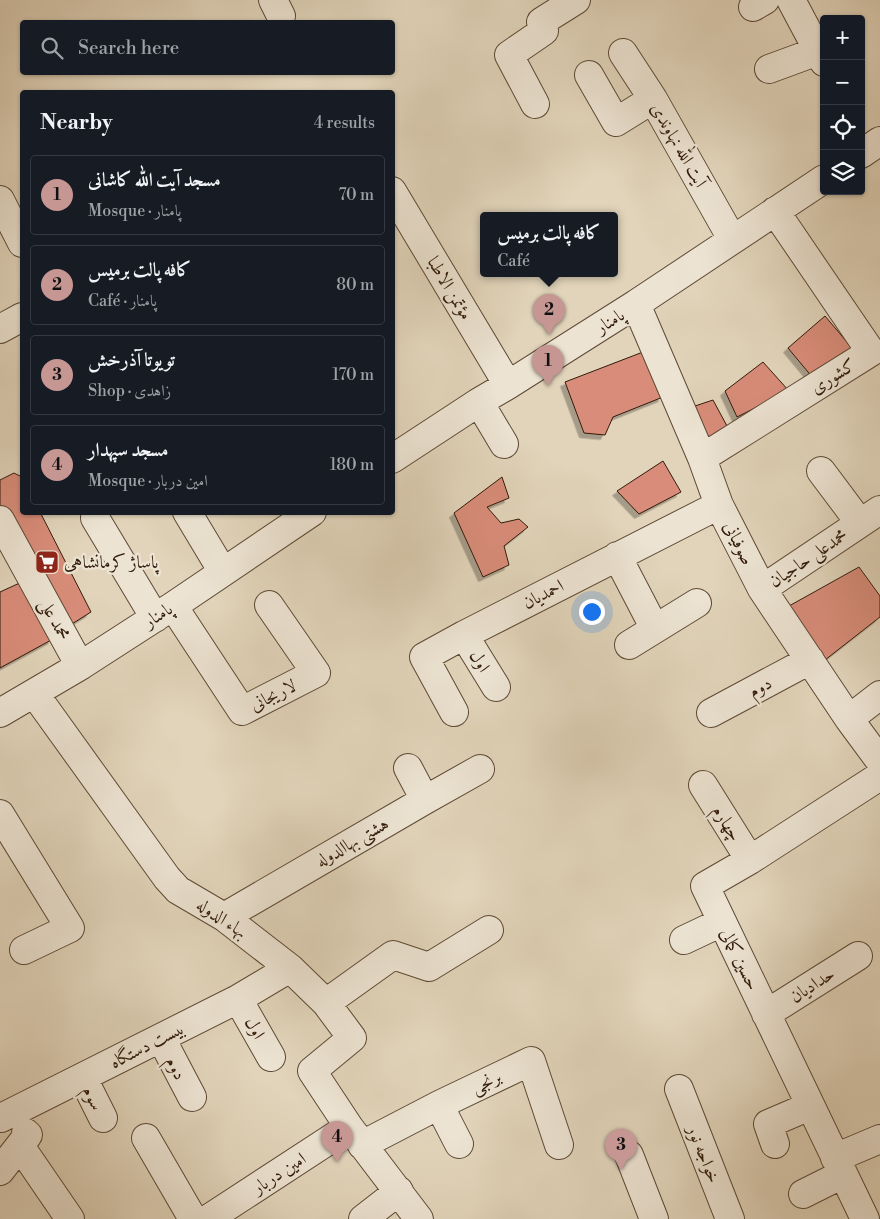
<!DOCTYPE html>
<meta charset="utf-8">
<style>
body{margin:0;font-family:"Libre Bodoni",Amiri,serif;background:#242831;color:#f1f3f6}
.controls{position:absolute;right:15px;top:15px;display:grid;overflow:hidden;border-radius:5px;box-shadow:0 1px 4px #0004}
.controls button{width:45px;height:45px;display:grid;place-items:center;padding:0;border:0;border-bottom:1px solid #363941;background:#171b24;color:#f1f3f6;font:25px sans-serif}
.you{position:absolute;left:591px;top:611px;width:18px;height:18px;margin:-12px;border:4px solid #fff;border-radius:50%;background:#1a73e8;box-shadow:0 0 0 8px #1a73e833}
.badge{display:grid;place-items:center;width:32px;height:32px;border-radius:50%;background:#c59692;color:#111;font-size:16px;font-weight:700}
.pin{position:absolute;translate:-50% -41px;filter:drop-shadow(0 1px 2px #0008)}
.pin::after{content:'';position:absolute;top:26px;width:18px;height:15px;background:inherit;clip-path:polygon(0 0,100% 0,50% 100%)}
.popup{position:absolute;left:480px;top:212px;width:138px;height:65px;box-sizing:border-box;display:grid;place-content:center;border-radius:5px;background:#171b24;filter:drop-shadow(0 1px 4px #0005);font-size:16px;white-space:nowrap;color:#9ea1a6}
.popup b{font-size:19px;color:#f1f3f6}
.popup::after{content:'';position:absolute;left:50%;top:100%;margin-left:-10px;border:10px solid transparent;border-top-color:#171b24}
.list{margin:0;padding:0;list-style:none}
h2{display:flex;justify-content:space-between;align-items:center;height:65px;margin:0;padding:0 20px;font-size:21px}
h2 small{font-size:16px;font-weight:400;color:#9ea1a6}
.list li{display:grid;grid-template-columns:32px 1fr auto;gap:15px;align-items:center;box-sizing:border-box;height:80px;margin:0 10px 10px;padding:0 10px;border:1px solid #363941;border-radius:5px}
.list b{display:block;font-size:19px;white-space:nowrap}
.list p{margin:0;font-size:16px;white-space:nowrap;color:#9ea1a6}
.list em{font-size:16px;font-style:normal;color:#9ea1a6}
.icon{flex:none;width:28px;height:28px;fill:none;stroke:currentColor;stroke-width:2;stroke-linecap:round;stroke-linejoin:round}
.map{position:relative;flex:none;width:880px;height:1219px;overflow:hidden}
.search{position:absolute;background:#171b24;box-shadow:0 1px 4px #0004;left:20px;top:20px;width:375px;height:55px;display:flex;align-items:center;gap:12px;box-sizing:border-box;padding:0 18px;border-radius:5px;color:#9ea1a6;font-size:19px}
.panel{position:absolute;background:#171b24;box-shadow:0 1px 4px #0004;left:20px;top:90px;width:375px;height:425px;border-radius:5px}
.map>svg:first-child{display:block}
</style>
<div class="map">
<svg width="880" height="1219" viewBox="0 0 880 1219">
<defs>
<filter id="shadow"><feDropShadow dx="-4.5" dy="4.5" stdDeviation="0" flood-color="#0004"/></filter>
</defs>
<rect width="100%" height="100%" fill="#e1d4ba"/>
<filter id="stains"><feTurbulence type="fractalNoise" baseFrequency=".004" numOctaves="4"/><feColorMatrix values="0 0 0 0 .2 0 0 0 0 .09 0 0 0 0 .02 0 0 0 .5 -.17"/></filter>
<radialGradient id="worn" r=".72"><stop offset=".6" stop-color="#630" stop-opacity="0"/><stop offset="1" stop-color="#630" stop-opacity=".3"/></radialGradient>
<path fill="#d88c79" stroke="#311b09" filter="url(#shadow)" d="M825,316L852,348L813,378L788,348Z
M643,352L663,397L613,417L605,435L584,433L565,382Z
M763,362L789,391L737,417L725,391Z
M713,400L727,426L708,440L695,406Z
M663,461L681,492L639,514L617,491Z
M14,473L22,477V512H40L91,612L64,629L0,505V480Z
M502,477L509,498L487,507L501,523L519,519L528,527L504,546L509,565L483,577L454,513Z
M859,567L880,596V617L825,660L789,606Z
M24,581L53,639L0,668V592Z"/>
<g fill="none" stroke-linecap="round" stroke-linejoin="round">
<g stroke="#5d4935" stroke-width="30">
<path id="minor" d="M273,0L281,16
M791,0L824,62
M753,7L765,0
M623,53L653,99L732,239
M769,69L818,51
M589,75L616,122L653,99
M535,104L509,55L544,31L541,22L576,0
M861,154L880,141
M392,191L508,385
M0,200L22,243
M636,304L702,458L719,505L762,589L849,719L880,761
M0,329L22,317
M479,402L504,444
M702,458L871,352L775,211
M392,459L479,402L508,385L636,304L824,179
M821,471L860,523
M187,512L223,572
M95,518L155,618
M0,520L80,666
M617,556L655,629
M762,589L880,510
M173,606L242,711L316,673L269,605
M464,635L496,687
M629,645L697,603
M34,693L167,878L178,890L224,917L290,968L326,1003L352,1038L312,1071L349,1127L419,1219
M454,712L424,657L464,635L719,505
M0,713L80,666L173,606L312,512
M711,713L810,660
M849,719L880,695
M408,768L425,800
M703,785L750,860
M0,814L70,928L24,950
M224,917L425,800L480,769
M684,940L722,922
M238,999L271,1057
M326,1003L393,955L429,967L489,930
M766,1014L858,956
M161,1038L192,1097
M83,1078L103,1118
M679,1089L730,1219
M439,1105L459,1144
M1,1118L238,999L290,968
M146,1138L193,1219
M775,1144L768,1124L810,1106
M362,1145L439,1105L531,1061L559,1145
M20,1146L70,1219
M629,1155L654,1219
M835,1158L880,1139
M0,1171L28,1135L26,1133
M803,1194L843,1174
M208,1219L349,1127
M363,1219L399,1191
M865,1219L705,886L750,860L880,776"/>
</g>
<use href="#minor" stroke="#ece3d2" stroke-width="28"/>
</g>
<defs>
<g id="supermarket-square" transform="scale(1.25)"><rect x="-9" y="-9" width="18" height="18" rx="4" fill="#8f2418" stroke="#ece3d2"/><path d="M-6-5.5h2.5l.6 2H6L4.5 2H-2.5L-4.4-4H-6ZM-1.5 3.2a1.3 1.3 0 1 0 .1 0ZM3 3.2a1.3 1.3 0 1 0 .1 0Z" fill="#fff"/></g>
</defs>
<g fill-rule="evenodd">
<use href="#supermarket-square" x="47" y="562"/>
</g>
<g text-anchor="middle" stroke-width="4.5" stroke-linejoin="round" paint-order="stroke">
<g font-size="18" fill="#311b09" stroke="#ece3d2">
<text transform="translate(679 145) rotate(60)" y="6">آیت الله نهاوندی</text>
<text transform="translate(450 288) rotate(59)" y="6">مؤتمن الاطبا</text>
<text transform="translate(610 321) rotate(-32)" y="6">پامنار</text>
<text transform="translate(833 376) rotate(-32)" y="6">کشوری</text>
<text transform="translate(739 543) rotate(63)" y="6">صوفیانی</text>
<text transform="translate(808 558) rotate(-34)" y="6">محمدعلی حاجیان</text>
<text transform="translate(543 594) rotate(-27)" y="6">احمدیان</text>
<text transform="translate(158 615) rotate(-33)" y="6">پامنار</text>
<text transform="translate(55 619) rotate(61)" y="6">محمد علی</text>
<text transform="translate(480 661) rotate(58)" y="6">اول</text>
<text transform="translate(760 687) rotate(-28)" y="6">دوم</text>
<text transform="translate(273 695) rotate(-27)" y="6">لاریجانی</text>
<text transform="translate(727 823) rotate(58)" y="6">چهارم</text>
<text transform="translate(352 842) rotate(-30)" y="6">هشتی بهاالدوله</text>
<text transform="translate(222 918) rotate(34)" y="6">بهاء الدوله</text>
<text transform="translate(740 959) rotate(64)" y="6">حسین کمالی</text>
<text transform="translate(812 985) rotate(-33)" y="6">حدادیان</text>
<text transform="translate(255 1028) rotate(61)" y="6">اول</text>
<text transform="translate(147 1045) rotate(-27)" y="6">بیست دستگاه</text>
<text transform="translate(176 1068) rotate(62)" y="6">دوم</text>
<text transform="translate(486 1082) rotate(-26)" y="6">برنجی</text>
<text transform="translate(93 1098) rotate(63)" y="6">سوم</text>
<text transform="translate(704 1154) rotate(68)" y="6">خواجه نور</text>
<text transform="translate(279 1173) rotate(-33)" y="6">امین دربار</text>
</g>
<g font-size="18" fill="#311b09" stroke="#ece3d2" text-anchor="start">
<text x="64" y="568">پاساژ کرمانشاهی</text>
</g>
</g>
<rect width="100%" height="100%" filter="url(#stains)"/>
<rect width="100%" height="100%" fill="url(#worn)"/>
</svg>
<div class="controls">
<button>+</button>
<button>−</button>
<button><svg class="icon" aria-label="locate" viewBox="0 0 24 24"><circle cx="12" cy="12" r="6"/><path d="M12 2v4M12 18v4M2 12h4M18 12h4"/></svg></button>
<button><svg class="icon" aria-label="layers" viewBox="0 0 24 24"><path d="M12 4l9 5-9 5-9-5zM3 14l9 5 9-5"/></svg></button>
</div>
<div class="you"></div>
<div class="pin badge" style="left:548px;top:386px">1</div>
<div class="pin badge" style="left:549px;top:335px">2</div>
<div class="popup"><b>کافه پالت برمیس</b>Café</div>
<div class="pin badge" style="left:621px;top:1170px">3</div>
<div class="pin badge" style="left:337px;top:1162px">4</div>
<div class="search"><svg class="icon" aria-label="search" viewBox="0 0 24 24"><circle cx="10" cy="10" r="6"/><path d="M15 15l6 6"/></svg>Search here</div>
<section class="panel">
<h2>Nearby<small>4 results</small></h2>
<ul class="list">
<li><span class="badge">1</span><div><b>مسجد آیت الله کاشانی</b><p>Mosque · پامنار</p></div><em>70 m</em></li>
<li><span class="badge">2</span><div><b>کافه پالت برمیس</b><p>Café · پامنار</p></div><em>80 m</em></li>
<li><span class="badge">3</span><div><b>تویوتا آذرخش</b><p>Shop · زاهدی</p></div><em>170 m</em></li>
<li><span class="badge">4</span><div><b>مسجد سپهدار</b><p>Mosque · امین دربار</p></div><em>180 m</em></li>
</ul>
</section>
</div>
